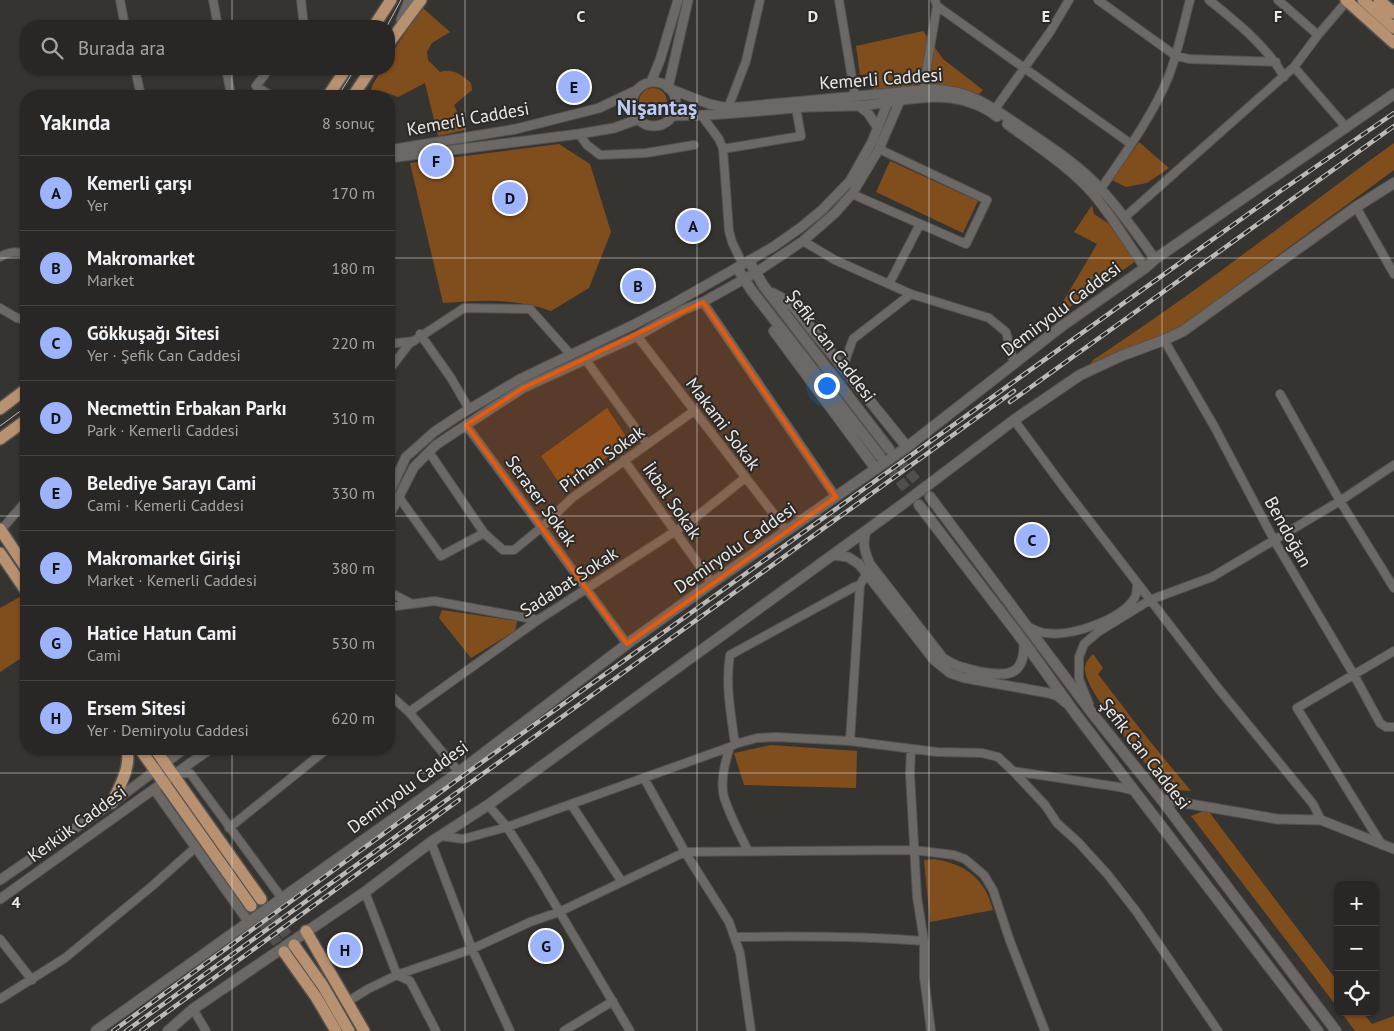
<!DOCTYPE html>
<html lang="tr">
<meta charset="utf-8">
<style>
body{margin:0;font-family:"PT Sans",sans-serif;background:#302f2d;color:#f1f3f6}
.controls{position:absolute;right:15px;bottom:15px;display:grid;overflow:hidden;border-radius:10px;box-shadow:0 1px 4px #0004}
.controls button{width:45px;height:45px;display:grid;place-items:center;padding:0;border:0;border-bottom:1px solid #444442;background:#282725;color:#f1f3f6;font:25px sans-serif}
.you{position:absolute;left:826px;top:385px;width:18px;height:18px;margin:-12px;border:4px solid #fff;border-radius:50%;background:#1a73e8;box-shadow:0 0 0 8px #1a73e833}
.badge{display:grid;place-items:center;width:32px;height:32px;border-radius:50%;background:#9db4fd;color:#111;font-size:16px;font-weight:700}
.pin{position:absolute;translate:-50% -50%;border:2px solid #fff;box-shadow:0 1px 5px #0006}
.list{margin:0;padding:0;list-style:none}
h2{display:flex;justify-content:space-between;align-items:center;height:65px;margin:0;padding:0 20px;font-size:21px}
h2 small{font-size:16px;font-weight:400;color:#a5a5a7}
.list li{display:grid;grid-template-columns:32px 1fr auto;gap:15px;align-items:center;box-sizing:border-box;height:75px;padding:0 20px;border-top:1px solid #444442}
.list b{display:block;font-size:19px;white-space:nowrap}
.list p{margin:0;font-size:16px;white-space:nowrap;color:#a5a5a7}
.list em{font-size:16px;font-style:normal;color:#a5a5a7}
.icon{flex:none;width:28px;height:28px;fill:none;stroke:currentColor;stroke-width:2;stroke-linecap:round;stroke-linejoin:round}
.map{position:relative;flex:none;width:1394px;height:1031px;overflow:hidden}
.search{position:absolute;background:#282725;box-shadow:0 1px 4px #0004;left:20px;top:20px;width:375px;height:55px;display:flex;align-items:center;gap:12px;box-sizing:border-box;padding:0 18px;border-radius:20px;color:#a5a5a7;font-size:19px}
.panel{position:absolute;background:#282725;box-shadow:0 1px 4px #0004;left:20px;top:90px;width:375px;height:665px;border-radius:20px}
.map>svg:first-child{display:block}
</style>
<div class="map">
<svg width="1394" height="1031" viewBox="0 0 1394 1031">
<rect width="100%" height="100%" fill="#363431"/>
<path fill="#804d1d" d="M423,8L450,32L432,43L427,52L428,60L440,72C453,68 462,75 471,83L472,90L454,105L465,130L438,136L425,83L398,97L384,92L381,96H369L373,84L382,69H389V58L418,13Z
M923,31L943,59L983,90L979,94L933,85L873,89L870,74L860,75L856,46Z
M639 102a14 14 0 1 1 28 0a14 14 0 1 1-28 0Z
M1139,142L1169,168L1147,183L1126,187L1112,180Z
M1394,143V170L1183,325L1155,339L1094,364L1091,363L1093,360C1197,292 1294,215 1394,143Z
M559,144L590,164L611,232L589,288L551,311C515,298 481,300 443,303L410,163Z
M890,161L978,201L963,233L876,192Z
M1092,205L1094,214L1109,224L1136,261L1057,316L1064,300L1097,244L1074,232Z
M607,408L631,444L626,449L607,457L564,490L541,456Z
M25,594L26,655L0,672V608Z
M442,610L517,621L515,631L471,658L439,618Z
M1093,654L1103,668L1098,674L1144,734L1191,791L1166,789C1149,767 1086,693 1085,670C1084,664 1089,658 1093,654Z
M771,745L857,751L856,788L744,785L734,753Z
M1204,811L1209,812L1338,982V1008L1191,816Z
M935,859C966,865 985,878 993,910L930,922L924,860Z
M1341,1012H1362L1372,1024L1394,1016V1031H1355Z"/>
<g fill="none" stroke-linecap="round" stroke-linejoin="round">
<path stroke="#514f4c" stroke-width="10" stroke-dasharray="10 5" stroke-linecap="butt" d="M890,450L928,494
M881,457L919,505"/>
<path stroke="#514f4c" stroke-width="11" stroke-dasharray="11 5.5" stroke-linecap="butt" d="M261,900L294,945
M252,907L284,952"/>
<g stroke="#53514f" stroke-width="10">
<path id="minor" d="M120,0L125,26
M213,0L218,26
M301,0L304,26
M839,0L855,96
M1098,0L1176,56L1189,59L1276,62
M1209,0C1236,22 1267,46 1284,77
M1278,0L1318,35
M937,6L1131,144
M1294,67L1346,127
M135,69L141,96
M226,69L231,94L229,96
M269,69L256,86L271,96
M923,90L937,6L935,0
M728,108L746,61L760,0
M995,109L1050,32L1069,0
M702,116L719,139L723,149L729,231L732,242L743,265
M579,134L587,145L600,155L646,153L694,145
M723,149L801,136L796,108
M1098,193C1123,156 1151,119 1168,78C1178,53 1183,26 1190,0
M852,194L966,244L987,200L879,149
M1356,207L1394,274
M1125,217L1294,67L1318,35L1347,1
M803,241L835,260L911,294
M0,257C8,252 17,251 26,254
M889,284L920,224
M703,302L836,497
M0,308L17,318L26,320
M420,334L451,378L469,409
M637,336L786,530
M1164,340L1214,426L1274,540L1354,675L1380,723L1386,727H1394
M389,344L414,341
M585,359L647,444
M843,367L853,339L911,294L989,318L1006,332L1014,364
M389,370L409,344L464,308L530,309L571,355
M1280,394L1340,501L1394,588
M1014,420L1065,489L1218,688L1313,804L1321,820
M466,425L627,644
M624,460L712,583
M398,496L441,556L484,533L429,452
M1,530L26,501
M484,533L503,550H514L542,527L572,498L694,411
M389,592L412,604
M389,607L434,601L538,620
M1028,627C1034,629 1040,633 1046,633C1071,637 1120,620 1134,599C1137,595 1137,588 1137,584
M389,694L409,712L459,772
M1089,704L1079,679V657L1084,644L1098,632L1150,600L1212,577L1340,501L1394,465
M409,712L538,620L691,521L745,478
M850,741L860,585L867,573
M735,744C731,715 725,684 730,655L854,587L860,585
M730,747C725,762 720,782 724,797C730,816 740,834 748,851
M911,749L910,774L917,897L924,941V977L931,1031
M1013,771L1045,805L1057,823L1079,843L1108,875L1136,911L1218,1031
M175,774L190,773L281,897
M644,778L685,852L729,922L740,953L751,1031
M571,804L622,882
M488,805L507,827L536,872L630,1031
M229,828L327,749
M441,836L463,839L507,827L730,747L735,744L757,738L776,737L850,741L937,752L982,753L998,757L1013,771L1119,787L1135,791
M431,842L472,949L510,1031
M1382,845L1297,708L1394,651
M365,892L397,975L410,981L436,1031
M735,937C798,936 861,936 924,941
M0,939L32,980
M0,999L65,958L151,887L196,847
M347,1002L368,989L397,975L472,949L530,922L559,912L685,852L914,850L954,855L965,859L984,875L993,890L1010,941L1045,1031
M193,1009L206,1031
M564,1031L613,1001"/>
</g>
<g stroke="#53514f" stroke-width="11">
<path id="tertiary" d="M401,20L409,0
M651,82L660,60L678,0
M632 104a22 22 0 1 1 44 0a22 22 0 1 1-44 0Z
M668,88L709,104L728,108L934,89C971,91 990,106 1020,126C1048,145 1078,164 1101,189C1121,211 1138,235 1155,259
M668,88L688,0
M858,105L868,113L878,128
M672,116C713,116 753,112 794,108C819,106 843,107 867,105C895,102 923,95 951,98C966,100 985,107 997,117
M1007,124C1036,146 1070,167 1094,195C1113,218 1128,243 1145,268
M389,150L516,129L599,108L637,90
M389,158L579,134L614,128L639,119
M389,493L406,457L434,432L461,414L520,379L633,325L671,305L773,247L800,228L822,210L850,181L872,142L888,102
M389,516L414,467L436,445L457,431L523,388L637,336L683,310L703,302L755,273L803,241L835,213L852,194L879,149L904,91
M866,531C862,543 865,553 870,564L943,658C956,667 965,668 980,672C1008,677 1025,676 1024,642
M832,555L848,557L859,564L934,660L950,673L965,678L1049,693L1058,696L1066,703
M154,789L248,921
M1161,799L1277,819L1321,820L1394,849
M0,880L112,803L184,749
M0,899L210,749"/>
</g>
<g stroke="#53514f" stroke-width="12">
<path id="secondary" d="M749,261L763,285L889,449
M737,268L752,291L880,456
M772,293L783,299L794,307L907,447
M774,331L876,469
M930,497L1092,713L1161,799L1336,1031
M919,505L1024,642L1075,713L1318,1031
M96,1031L459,772L627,644L712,583L907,447L1062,326L1145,268L1155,259L1394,94
M168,1031L193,1009L365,892L431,842L488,805L907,501L1014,420L1080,375L1121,356L1164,340L1183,331L1356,207L1394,183"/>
</g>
<g stroke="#53514f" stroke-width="14">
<path id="primary" d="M1346,0L1394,43
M1363,0L1394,28
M1379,0L1394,13
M374,26L391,0
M389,43L421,0
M328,96L346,69
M353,96L371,69
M0,409L26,389
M0,439L26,420
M0,529L26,568
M0,553L26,591
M140,749L251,906
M155,749L261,899
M112,803C120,785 131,768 127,749
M306,931L364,1031
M294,945L323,986L349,1031
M284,952L316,997L336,1031"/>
</g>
<use href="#minor" stroke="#6b6865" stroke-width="8"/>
<use href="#tertiary" stroke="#6b6865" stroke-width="9"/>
<use href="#secondary" stroke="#6b6865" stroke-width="10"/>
<use href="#primary" stroke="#b89170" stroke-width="11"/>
<path stroke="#bcbab9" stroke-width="1" d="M387,26L401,0
M338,96L355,69
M0,426L26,407"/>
<g stroke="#bcbab9" stroke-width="4.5">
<path id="rail" d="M1010,402L1394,126
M113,1031L464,775L1279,192L1394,113
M126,1031L1014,391
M141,1031L459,800"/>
</g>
<use href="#rail" stroke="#2c2a27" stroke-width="2.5" stroke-dasharray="8" stroke-linecap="butt"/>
</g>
<path fill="#e8590c" fill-opacity="0.2" stroke="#e8590c" stroke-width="4" stroke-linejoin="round" d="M703,302L836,497L627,644L466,425L523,388Z"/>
<path fill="none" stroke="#ebe9e8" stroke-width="1" stroke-opacity="0.55" d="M232,0V26M465,0V1031M697,0V1031M929,0V1031M1162,0V1031M232,69V96M0,258H26M389,258H1394M0,516H26M389,516H1394M232,749V1031M0,773H1394"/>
<g text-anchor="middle" stroke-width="4" stroke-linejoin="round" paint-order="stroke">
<g font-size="18" fill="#ebe9e8" stroke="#2c2a27">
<text transform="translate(881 79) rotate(-4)" y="6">Kemerli Caddesi</text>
<text transform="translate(468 119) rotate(-10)" y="6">Kemerli Caddesi</text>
<text transform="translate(1061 309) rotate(-37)" y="6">Demiryolu Caddesi</text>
<text transform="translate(831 346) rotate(53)" y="6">Şefik Can Caddesi</text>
<text transform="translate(723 424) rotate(53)" y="6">Makami Sokak</text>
<text transform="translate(602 459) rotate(-36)" y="6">Pirhan Sokak</text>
<text transform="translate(541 501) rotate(54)" y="6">Seraser Sokak</text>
<text transform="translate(672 501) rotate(55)" y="6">İkbal Sokak</text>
<text transform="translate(1288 532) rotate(61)" y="6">Bendoğan</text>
<text transform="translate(735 548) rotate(-35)" y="6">Demiryolu Caddesi</text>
<text transform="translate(569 582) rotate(-33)" y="6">Sadabat Sokak</text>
<text transform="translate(1145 754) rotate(52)" y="6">Şefik Can Caddesi</text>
<text transform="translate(408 787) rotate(-36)" y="6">Demiryolu Caddesi</text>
<text transform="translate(77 824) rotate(-36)" y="6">Kerkük Caddesi</text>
</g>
<g font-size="22" font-weight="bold" fill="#bccaf4" stroke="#2c2a27">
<text x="657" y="115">Nişantaş</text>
</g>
</g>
<g font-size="16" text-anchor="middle" font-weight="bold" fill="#ebe9e8" stroke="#2c2a27" stroke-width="4" stroke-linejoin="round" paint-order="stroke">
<text x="581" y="22">C</text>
<text x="813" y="22">D</text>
<text x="1046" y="22">E</text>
<text x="1278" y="22">F</text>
<text x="16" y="908">4</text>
</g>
</svg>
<div class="controls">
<button>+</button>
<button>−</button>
<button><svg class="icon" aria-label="locate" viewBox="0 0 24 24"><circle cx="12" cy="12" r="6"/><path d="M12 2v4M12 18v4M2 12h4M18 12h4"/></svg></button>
</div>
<div class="you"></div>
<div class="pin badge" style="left:693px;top:226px">A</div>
<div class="pin badge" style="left:638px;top:286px">B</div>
<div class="pin badge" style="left:1032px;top:540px">C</div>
<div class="pin badge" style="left:510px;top:198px">D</div>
<div class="pin badge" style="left:574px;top:87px">E</div>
<div class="pin badge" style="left:436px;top:161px">F</div>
<div class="pin badge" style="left:546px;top:946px">G</div>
<div class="pin badge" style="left:345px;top:950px">H</div>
<div class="search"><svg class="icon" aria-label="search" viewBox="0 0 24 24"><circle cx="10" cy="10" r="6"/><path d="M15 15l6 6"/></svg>Burada ara</div>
<section class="panel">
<h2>Yakında<small>8 sonuç</small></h2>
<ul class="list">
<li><span class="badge">A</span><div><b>Kemerli çarşı</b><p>Yer</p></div><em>170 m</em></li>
<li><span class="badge">B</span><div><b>Makromarket</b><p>Market</p></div><em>180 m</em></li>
<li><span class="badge">C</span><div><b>Gökkuşağı Sitesi</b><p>Yer · Şefik Can Caddesi</p></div><em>220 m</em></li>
<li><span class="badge">D</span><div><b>Necmettin Erbakan Parkı</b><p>Park · Kemerli Caddesi</p></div><em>310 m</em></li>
<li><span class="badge">E</span><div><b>Belediye Sarayı Cami</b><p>Cami · Kemerli Caddesi</p></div><em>330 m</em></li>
<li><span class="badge">F</span><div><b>Makromarket Girişi</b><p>Market · Kemerli Caddesi</p></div><em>380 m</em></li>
<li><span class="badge">G</span><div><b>Hatice Hatun Cami</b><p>Cami</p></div><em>530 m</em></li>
<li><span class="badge">H</span><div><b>Ersem Sitesi</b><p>Yer · Demiryolu Caddesi</p></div><em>620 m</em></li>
</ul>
</section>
</div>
